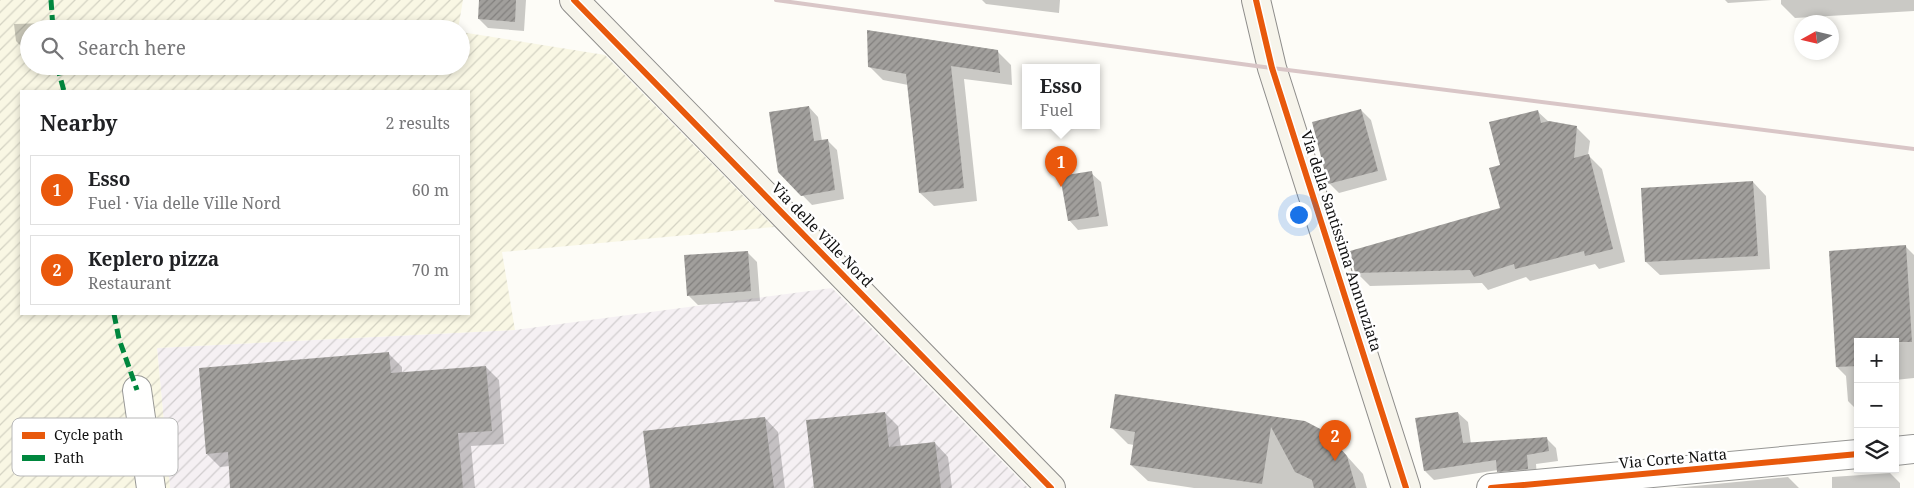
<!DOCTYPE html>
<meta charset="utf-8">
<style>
body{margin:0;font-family:"Noto Serif",serif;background:#f2f2f2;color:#202124}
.controls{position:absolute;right:15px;bottom:15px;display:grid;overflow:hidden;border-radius:0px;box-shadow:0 2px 8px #0003}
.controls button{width:45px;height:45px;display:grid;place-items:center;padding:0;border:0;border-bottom:1px solid #e0e0e0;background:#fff;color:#202124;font:25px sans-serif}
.compass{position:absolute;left:1794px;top:15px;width:45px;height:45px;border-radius:50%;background:#fff;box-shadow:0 2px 8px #0003;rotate:262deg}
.you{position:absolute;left:1298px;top:214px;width:18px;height:18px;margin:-12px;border:4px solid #fff;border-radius:50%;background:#1a73e8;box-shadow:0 0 0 8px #1a73e833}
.badge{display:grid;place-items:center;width:32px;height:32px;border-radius:50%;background:#ea580c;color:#fff;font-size:16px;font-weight:700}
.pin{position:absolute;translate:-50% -41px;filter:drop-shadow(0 1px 2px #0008)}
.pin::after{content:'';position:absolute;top:26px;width:18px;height:15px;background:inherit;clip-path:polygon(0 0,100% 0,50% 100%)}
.popup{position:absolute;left:1022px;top:64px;width:78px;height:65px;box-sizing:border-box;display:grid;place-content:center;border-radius:0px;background:#fff;filter:drop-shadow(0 1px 4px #0005);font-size:16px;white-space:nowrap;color:#757577}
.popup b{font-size:19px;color:#202124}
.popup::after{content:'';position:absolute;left:50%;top:100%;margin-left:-10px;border:10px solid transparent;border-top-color:#fff}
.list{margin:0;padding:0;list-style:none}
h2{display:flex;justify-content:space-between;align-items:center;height:65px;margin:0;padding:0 20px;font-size:21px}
h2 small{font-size:16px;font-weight:400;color:#757577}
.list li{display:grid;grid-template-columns:32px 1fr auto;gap:15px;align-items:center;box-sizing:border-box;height:70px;margin:0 10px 10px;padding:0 10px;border:1px solid #e0e0e0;border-radius:0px}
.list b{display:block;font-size:19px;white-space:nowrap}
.list p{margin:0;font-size:16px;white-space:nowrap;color:#757577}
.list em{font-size:16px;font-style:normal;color:#757577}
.icon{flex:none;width:28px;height:28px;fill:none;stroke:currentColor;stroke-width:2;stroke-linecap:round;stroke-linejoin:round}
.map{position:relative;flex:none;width:1914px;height:488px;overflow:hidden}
.search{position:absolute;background:#fff;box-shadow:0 2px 8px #0003;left:20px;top:20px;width:450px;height:55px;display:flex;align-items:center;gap:12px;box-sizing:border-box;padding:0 18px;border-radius:28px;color:#757577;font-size:19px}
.panel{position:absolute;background:#fff;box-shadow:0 2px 8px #0003;left:20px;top:90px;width:450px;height:225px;border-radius:0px}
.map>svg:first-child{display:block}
</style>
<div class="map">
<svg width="1914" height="488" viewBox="0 0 1914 488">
<defs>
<pattern id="industrial-furrows" width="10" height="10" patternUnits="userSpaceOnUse" patternTransform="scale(1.25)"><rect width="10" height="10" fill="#f5f0f3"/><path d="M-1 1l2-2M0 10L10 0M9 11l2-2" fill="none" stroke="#d1cdcf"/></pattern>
<pattern id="farmland-furrows" width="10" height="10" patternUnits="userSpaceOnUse" patternTransform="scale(1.25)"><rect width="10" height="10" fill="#f9f7e4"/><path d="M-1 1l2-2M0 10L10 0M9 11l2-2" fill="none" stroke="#d4d3c3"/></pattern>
<pattern id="building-hatch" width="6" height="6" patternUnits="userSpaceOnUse" patternTransform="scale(1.25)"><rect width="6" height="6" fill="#a19f9c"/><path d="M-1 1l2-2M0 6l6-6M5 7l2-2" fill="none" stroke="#82807e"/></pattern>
</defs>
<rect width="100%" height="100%" fill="#fdfcf7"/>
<path fill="url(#industrial-furrows)" d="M832,288L1028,488H170L157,348L515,330Z"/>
<path fill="url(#farmland-furrows)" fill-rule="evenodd" d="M0,0H463L458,29H29V66H461V32L605,55L774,227L502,252L515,330L157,348L170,488H0ZM21,91H469V314H21Z"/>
<path fill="#0003" d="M480,0H526L524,31L488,28L479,19Z
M982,0H1060L1059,13L986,4Z
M1725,0H1772L1728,3Z
M1781,0H1914V11L1795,18L1781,4Z
M48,23L53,29H29V46H21L16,41L14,24Z
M997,51L1011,65L1012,85L964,79L977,201L934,206L920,193L908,85L883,80L870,67Z
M809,107L818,117L822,141L827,140L837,150L844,199L812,205L779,171Z
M1361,110L1371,120L1387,180L1339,193L1329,183Z
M1537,111L1549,122L1576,127L1590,141L1588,155L1602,169L1625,262L1599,269L1595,264L1530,281L1526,277L1488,290L1482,283L1370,286L1356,272L1501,209L1502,166Z
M1091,173L1101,182L1108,226L1078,230L1069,220Z
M1753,182L1766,196L1770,269L1660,275L1646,262L1642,189Z
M1906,247L1914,255V378L1895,380V342H1858V411L1848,401L1846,376L1837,367Z
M747,252L757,262L760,301L698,305L689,296Z
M388,353L402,367V374L486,367L499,380L504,444L471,446L475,488H232L230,466L220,467L207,454Z
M1116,395L1326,433L1363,474L1367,488H1194L1148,481L1131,465L1134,445L1128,444L1111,427Z
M885,413L898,426L901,447L935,443L948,457L952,488H815Z
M1458,413L1468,422L1471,444L1546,438L1556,448L1558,461L1536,464L1537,478L1508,481L1498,470L1434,480L1425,471Z
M765,418L778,432L785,488H651Z
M1890,473L1900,483V488H1832V477Z
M1788,477L1799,488H1674Z"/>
<path fill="url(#building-hatch)" d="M479,0H516L515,22L478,19Z
M867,30L998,50L1000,73L951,66L964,188L919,193L906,74L868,67Z
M809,106L814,141L828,139L835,190L801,196L778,172L769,112Z
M1361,109L1378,171L1328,184L1312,122Z
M1538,110L1541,123L1549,121L1577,126L1574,158L1589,154L1613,249L1585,256L1584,251L1515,269L1514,264L1474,277L1470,270L1355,273L1350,251L1500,208L1489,168L1500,165L1489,122Z
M1092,171L1099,216L1068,221L1060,176Z
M1753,181L1758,256L1645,262L1641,188Z
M1906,245L1912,342H1858V366L1836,367L1829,251Z
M748,251L751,291L687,296L684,255Z
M389,352L391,373L486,366L492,431L458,433L463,488H230L228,452L206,454L199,368Z
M1115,394L1305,421L1326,432L1347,456L1356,488H1314L1312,480L1295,472L1271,427L1262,484L1130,465L1135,432L1110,428Z
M885,412L889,447L935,442L941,488H814L806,420Z
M1458,412L1463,443L1547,437L1549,451L1527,455L1528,469L1497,472L1496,460L1424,471L1415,418Z
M765,417L774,488H650L643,431Z"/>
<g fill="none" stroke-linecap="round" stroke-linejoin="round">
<g stroke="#979795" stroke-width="30">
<path id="street" d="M137,390L151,488
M1895,451L1914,449
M1491,488L1858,454"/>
</g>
<g stroke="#8e8d8b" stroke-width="30">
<path id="secondary" d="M574,0L1051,488
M1256,0L1272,68L1406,488"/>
</g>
<use href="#street" stroke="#fffffe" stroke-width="28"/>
<use href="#secondary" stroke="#f6f4eb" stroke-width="28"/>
<path stroke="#d9c6c7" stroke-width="4" d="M776,0L1256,66L1914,149"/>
<path stroke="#00873e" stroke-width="5" stroke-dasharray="10 5" stroke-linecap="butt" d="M51,0L53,29
M57,66L64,91
M114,314L119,339L137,390"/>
<g stroke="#fff" stroke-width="9">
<path id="cycleway" d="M574,0L1051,488
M1256,0L1272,68L1406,488
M1491,488L1858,454"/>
</g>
<use href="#cycleway" stroke="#e8590c" stroke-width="6"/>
</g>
<g text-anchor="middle" stroke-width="5" stroke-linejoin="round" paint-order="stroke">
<g font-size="15" fill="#111" stroke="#fff">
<text transform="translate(822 235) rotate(46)" y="5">Via delle Ville Nord</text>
<text transform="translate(1341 241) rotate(72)" y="5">Via della Santissima Annunziata</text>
<text transform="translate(1673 459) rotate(-5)" y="5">Via Corte Natta</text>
</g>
</g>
<rect x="12" y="418" width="166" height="58" rx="8" fill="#fff" stroke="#b8b8b8" stroke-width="1"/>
<rect x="22" y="432" width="23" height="7" fill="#e8590c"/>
<rect x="22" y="455" width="23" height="6" fill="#00873e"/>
<g font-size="14" fill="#111">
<text x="54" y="440">Cycle path</text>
<text x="54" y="463">Path</text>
</g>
</svg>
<div class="controls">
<button>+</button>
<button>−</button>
<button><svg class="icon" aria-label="layers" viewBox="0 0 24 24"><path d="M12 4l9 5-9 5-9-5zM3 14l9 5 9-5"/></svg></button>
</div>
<svg class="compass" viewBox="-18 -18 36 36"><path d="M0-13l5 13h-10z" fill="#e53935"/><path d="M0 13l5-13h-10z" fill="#757577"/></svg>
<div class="you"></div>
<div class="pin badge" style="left:1061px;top:187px">1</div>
<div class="popup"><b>Esso</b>Fuel</div>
<div class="pin badge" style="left:1335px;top:461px">2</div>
<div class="search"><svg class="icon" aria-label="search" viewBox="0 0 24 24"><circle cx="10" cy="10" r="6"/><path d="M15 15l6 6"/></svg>Search here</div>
<section class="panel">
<h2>Nearby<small>2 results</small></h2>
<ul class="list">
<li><span class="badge">1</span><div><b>Esso</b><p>Fuel · Via delle Ville Nord</p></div><em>60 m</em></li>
<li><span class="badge">2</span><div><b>Keplero pizza</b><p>Restaurant</p></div><em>70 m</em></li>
</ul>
</section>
</div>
